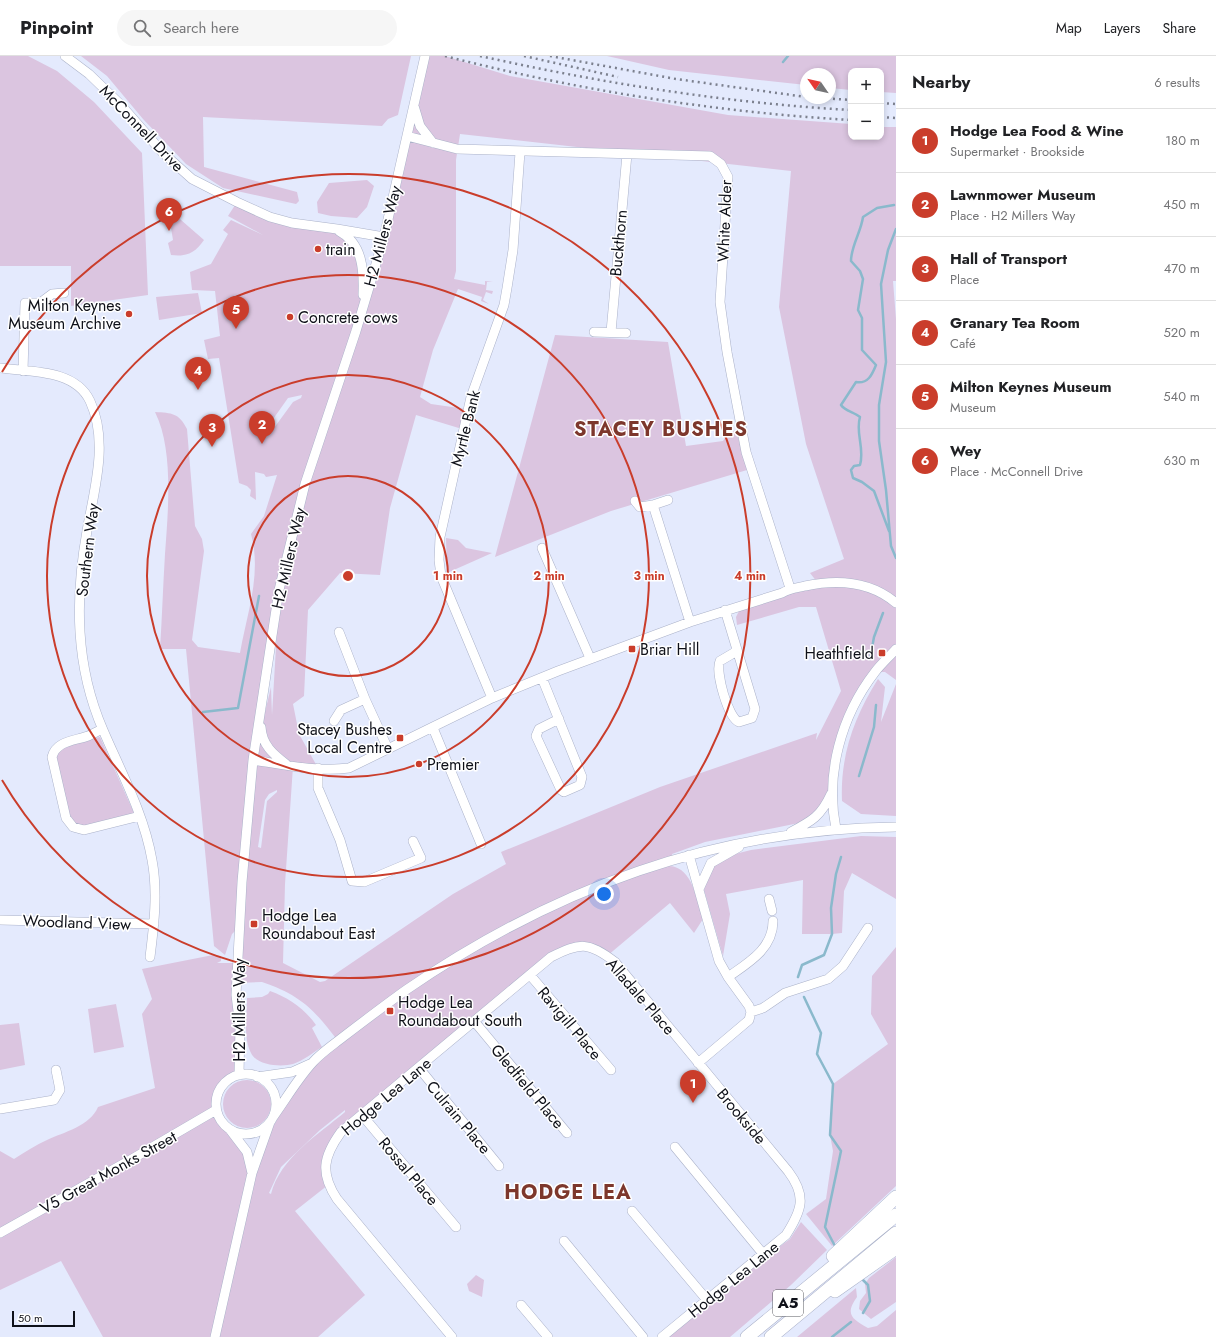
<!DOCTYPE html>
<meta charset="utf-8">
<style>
body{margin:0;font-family:Jost,sans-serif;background:#f6f6f6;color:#202124}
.controls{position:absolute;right:12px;top:12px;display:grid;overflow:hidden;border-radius:8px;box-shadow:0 2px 6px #0003}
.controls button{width:36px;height:36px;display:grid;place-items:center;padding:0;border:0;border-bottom:1px solid #e0e0e0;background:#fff;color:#202124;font:20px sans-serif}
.compass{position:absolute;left:800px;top:12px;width:36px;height:36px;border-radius:50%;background:#fff;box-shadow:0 2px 6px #0003;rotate:304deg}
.scale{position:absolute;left:12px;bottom:10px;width:63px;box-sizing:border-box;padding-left:4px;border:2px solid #0f1119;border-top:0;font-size:11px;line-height:14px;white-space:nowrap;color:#0f1119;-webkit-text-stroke:3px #fff;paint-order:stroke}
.you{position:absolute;left:604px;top:838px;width:14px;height:14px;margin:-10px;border:3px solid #fff;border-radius:50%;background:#1a73e8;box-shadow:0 0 0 6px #1a73e833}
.badge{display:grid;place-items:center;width:26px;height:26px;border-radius:50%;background:#ca3d2b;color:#fff;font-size:13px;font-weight:700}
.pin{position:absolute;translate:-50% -33px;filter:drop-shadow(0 1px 2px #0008)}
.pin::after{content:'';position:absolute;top:21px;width:14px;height:12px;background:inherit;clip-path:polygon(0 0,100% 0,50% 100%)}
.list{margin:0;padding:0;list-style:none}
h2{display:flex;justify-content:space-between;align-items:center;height:52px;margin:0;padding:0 16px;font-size:17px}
h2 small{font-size:13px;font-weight:400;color:#757577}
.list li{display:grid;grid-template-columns:26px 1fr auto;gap:12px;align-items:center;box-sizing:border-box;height:64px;padding:0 16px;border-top:1px solid #e0e0e0}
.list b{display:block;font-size:15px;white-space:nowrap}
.list p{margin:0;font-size:13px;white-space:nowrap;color:#757577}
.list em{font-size:13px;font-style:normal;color:#757577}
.icon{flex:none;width:22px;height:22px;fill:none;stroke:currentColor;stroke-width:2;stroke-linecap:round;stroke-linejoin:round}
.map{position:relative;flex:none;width:896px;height:1281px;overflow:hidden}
header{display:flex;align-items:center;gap:24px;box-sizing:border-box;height:56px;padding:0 20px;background:#fff;border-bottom:1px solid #e0e0e0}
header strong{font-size:19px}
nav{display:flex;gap:22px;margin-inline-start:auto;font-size:14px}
.search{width:280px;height:36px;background:#f6f6f6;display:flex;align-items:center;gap:10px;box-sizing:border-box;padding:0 14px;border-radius:22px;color:#757577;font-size:15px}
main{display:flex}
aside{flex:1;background:#fff}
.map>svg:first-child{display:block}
</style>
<header>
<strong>Pinpoint</strong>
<div class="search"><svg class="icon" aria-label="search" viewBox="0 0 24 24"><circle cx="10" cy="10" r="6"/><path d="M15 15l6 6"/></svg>Search here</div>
<nav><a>Map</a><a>Layers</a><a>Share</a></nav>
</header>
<main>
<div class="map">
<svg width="896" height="1281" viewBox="0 0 896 1281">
<rect width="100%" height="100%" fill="#e4eafd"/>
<path fill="#dbc5e0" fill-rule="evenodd" d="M0,0H28L57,15L94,46L142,97L148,239L71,250V210H0Z
M81,0H411L398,59L388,63L382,70L203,61L204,111L297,136L299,145L296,148L223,132L186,108L143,63L107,20Z
M425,0H445L510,20L728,59L851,68V81H881V71H896V225H893L896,263V624L885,616H875L842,679L824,753L799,767L705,786L672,798L674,804L653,811C660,811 669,809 675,811C694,817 697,847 703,863L694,877L670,847L607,900L590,890L551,901L332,1088L328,1129L295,1155L365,1239L318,1281H103L61,1205L0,1234V1095L14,1103C25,1096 36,1089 47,1084C64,1076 90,1070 98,1051L155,1032L142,958L152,943L142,913L213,899L221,900V905L217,907H238L239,871L232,878L225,899L214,890L186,593H160C162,562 163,530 165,498C168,456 174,394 155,356C172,357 179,357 187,373L195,470L202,483L204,495L192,584L198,591L240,597C247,557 262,518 251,478L264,460L277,419L266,421L264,418L255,416L256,444L250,440L251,434L247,430L239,427L219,302L208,303L204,284L220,280L215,235L192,234L190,216L211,208L228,178L223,174L231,164L263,179L228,160L237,146L270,161L334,172L358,194L363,248ZM460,78L791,115L779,251L806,388L844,503L810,517L821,531L795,536L740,553L736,561L737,569L799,551H816L841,635L816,684L817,677L660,731L501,796L506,808L453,838L325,925L320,926L283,907L285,828L293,710L318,712L299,678L293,648L304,640L308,554L340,517L380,519L390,452L416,359L462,373L466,353L431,348L420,341L433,294L458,233L482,241L481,245L489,248L483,244L486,236L492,238L493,235L486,234L487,226H493L485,225V229L454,223L456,215V104ZM302,339L301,342L293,346L274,372L261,369L262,365L271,366L288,342ZM279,540L272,659L271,631L255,698ZM277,734V736L267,745L261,792L258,791L265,744L269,738ZM262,926C300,939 314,953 338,985L312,1006L280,1047L278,1062L250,1110C244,1099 239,1084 231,1074C227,1070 223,1068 220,1063C209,1044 221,1025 239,1019L238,927ZM345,1054V1056C319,1078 280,1102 271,1138L269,1137L281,1111L320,1074Z
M607,0H896V37L881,36V15H851V34L830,32V18H806V29L669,14Z
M367,124L374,130L367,151L357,162L331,160L318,157L317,146L329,127Z
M166,156L173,157L204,184C195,197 187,201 171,199L168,187L173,184L170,166H166Z
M198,237L202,257L159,264L156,241Z
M555,279L668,286L686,390L723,385L728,377L736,374L747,414L611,455L495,501Z
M446,482L458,484L466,492L492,497L447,517Z
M878,623L885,631L881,666L896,628V760L861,758L842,745C840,700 854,661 878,623Z
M100,681L134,757L81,771C79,770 75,768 73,766C67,759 53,705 58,697C64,685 88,684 100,681Z
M861,780L896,781V843L852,817L844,835L842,877L832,878H802L803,824L726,838L730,858L723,900L704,834L709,815L714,809L727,800L751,794Z
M896,891V1130L832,1190L806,1158L826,1143L833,1095L830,1079L833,1028L888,988L871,958L872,920Z
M270,935C289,942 304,952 316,969L312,972L322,991C314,996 303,1005 293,1008C282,1011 257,1010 251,997C243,982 247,959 247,942L262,941L268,938Z
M116,948L124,991L94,997L88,953Z
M19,967L25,1009L0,1014V969Z
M223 1048a24 24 0 1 1 48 0a24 24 0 1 1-48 0Z
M801,1166L827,1194L791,1229L730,1281H662L707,1244L790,1183Z
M896,1201V1246L871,1263L859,1253L860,1245L866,1237L865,1228L869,1222Z
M476,1219L484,1224L482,1241L469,1235L467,1228Z
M856,1232L857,1241C844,1259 853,1263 868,1272L877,1270L896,1254V1281H797Z"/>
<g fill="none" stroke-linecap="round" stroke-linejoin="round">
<path stroke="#8ab9cc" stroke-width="2.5" d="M783,6L788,0
M896,173L888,194L881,228L886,306L879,349V385L886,434L891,490L896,502
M889,475L874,435L862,426L853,422L851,414L854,410L860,409C865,392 855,377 860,361C854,356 845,355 841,349L856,326C868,328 872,319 876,309L862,294V262L858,254L863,223L860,215L851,205C851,190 861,176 863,161L877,152L894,149
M870,603L874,581L883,557
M203,656L238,652L259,540
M859,720L874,671L876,649
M798,921L802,909L824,899L832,878L831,852L836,818L841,801
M804,941L821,977L817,998L833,1028L830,1079L841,1095L825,1171L836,1192
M861,1222L868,1229L870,1245L863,1257
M832,1281L851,1266"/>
<g stroke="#abb2c9" stroke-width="10">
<path id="minor" d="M65,0L89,18L120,48L163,97L192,123L237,146L270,161L292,167L337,173L384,181
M414,50L420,70L433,87
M407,80L457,93L710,100L721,108L728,121L720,246L727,296L746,396L790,532
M339,175C363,188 364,215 363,239
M594,276L626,277
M611,276L627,98
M0,312C30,316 75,313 90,345C109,386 94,434 87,475C81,508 78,542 80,576C82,609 90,644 103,674C121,716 144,758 152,804C158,836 154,869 150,901
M23,315L25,247H40L52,238L64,237
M635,445L640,451L653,449L690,566
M653,449L668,444
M542,492L590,602
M725,554L755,653L752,662L739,666C728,662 715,616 720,605L737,595
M339,576L365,643L388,693
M542,622L582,721L580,729L564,736L561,734L536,680L539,673L559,663
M492,642L441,520L439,504L440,481L471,341L504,249L507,232L513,194L520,96
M334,665L341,654L365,643
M261,671C262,689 273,698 286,708
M433,672L481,788
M102,673C98,675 93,678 88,680C74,685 56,685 52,701L66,762L73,771L84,774L140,760
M253,704C285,709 317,716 349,712L492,642L558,615L690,566L782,537C790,532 797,532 805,530C838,523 870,525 896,547
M318,712V732L340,784L352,825L364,826L421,802L413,785
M836,773C825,718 841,660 875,616C881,608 889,601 896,593
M791,776C812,765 821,760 831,738
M689,799L719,905L728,921L749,950L751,956L749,964L698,1007
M699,833L711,807L739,791
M769,843L772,855
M0,864L154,868
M530,919L611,1014
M728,921C748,907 773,893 773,865
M751,956L763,952L785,937L828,923L843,910L868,872
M474,965L567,1077
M419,1012L499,1110
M216 1048a30 30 0 1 1 60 0a30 30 0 1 1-60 0Z
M239,1019L240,971L236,939L242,826L253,704L279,534L305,428L356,275L384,181L425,0
M257,1021L292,1016L312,1007
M0,1053L54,1044L60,1034L56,1014
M362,1059L456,1171
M273,1061C286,1043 298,1022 313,1006C322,996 333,989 343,981C364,965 385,949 406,934C555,832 714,773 896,771
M231,1075L247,1096L252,1117
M675,1091L764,1199
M632,1155L707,1244
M0,1177L132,1103L216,1054
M564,1185L643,1281
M521,1249L548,1281
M215,1281L252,1117L270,1066
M452,1281L337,1143C320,1117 323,1101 341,1076L551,901C580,886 589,886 615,906L788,1115C807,1140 802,1154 786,1179L662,1281"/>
</g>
<g stroke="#abb2c9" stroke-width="14">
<path id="highway" d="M833,1200L896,1141
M835,1235L896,1192
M747,1281L896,1159
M771,1281L896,1177"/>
</g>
<use href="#minor" stroke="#fff" stroke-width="9"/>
<use href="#highway" stroke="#fff" stroke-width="13"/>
<path stroke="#7c808e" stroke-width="2.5" stroke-dasharray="2 4" stroke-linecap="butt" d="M445,0C577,34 714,56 851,64
M480,0C602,27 726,47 851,54
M524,0L618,21
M550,0L676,23L806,41
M821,42L851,44
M881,47L896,48
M881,61L896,62"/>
</g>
<g fill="none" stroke="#ca3d2b" stroke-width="2">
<circle cx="348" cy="520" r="100"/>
<circle cx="348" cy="520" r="201"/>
<circle cx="348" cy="520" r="301"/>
<path d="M2 316A402 402 0 1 1 2 724"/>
</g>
<g fill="#ca3d2b" stroke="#fff" stroke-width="1.5">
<circle cx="318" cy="193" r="4"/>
<circle cx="129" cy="258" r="4"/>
<circle cx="290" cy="261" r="4"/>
<rect x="628" y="589" width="8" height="8" rx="2"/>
<rect x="878" y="593" width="8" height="8" rx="2"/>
<rect x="396" y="678" width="8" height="8" rx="2"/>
<circle cx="419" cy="708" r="4"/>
<rect x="250" y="864" width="8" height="8" rx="2"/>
<rect x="386" y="951" width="8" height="8" rx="2"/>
</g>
<g text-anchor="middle" stroke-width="3" stroke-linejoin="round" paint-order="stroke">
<rect fill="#fff" stroke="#57585e" stroke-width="1" x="773" y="1234" width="30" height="26" rx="3"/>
<g font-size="15" font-weight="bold" fill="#0f1119">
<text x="788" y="1252">A5</text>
</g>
<g font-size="16" fill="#0f1119" stroke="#fff">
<text transform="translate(142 72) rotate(46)" y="6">McConnell Drive</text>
<text transform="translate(724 165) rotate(-88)" y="6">White Alder</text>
<text transform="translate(382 180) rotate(-75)" y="6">H2 Millers Way</text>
<text transform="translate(618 187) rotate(-85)" y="6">Buckthorn</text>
<text transform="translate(465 372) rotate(-76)" y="6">Myrtle Bank</text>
<text transform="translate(87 494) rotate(-83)" y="6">Southern Way</text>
<text transform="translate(288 502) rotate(-77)" y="6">H2 Millers Way</text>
<text transform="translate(77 866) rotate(2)" y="6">Woodland View</text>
<text transform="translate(641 940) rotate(49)" y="6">Alladale Place</text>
<text transform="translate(239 954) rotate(-90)" y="6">H2 Millers Way</text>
<text transform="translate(570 967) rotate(50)" y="6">Ravigill Place</text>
<text transform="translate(528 1030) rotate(50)" y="6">Gledfield Place</text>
<text transform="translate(386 1040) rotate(-40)" y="6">Hodge Lea Lane</text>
<text transform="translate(742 1060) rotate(50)" y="6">Brookside</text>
<text transform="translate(459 1061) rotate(50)" y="6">Culrain Place</text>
<text transform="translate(409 1115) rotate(50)" y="6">Rossal Place</text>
<text transform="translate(108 1116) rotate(-29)" y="6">V5 Great Monks Street</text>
<text transform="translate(733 1223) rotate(-39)" y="6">Hodge Lea Lane</text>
</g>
<g font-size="16" fill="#0f1119" stroke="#fff" text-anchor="start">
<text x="326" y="199">train</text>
<text x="121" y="255" text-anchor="end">Milton Keynes<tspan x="121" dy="18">Museum Archive</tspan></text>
<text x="298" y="267">Concrete cows</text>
<text x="640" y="599">Briar Hill</text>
<text x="874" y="603" text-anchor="end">Heathfield</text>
<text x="392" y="679" text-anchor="end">Stacey Bushes<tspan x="392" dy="18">Local Centre</tspan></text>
<text x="427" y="714">Premier</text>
<text x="262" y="865">Hodge Lea<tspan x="262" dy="18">Roundabout East</tspan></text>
<text x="398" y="952">Hodge Lea<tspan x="398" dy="18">Roundabout South</tspan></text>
</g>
<g font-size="20" font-weight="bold" letter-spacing="1" fill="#7d372c" stroke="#fff">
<text x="661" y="380">STACEY BUSHES</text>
<text x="568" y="1143">HODGE LEA</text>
</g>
</g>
<circle cx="348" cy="520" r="6" fill="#ca3d2b" stroke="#fff" stroke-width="2"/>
<g font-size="12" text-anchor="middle" font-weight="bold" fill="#ca3d2b" stroke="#fff" stroke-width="3" stroke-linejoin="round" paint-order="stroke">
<text x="448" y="524">1 min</text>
<text x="549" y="524">2 min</text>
<text x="649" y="524">3 min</text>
<text x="750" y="524">4 min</text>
</g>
</svg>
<div class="controls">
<button>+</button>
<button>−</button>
</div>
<svg class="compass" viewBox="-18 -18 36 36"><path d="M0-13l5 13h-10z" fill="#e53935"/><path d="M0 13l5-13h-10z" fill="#757577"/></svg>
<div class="scale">50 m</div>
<div class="you"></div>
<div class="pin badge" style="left:693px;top:1047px">1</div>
<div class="pin badge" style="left:262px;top:388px">2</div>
<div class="pin badge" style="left:212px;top:391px">3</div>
<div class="pin badge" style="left:198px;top:334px">4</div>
<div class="pin badge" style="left:236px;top:273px">5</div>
<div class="pin badge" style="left:169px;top:175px">6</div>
</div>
<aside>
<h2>Nearby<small>6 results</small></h2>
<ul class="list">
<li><span class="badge">1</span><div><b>Hodge Lea Food &amp; Wine</b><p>Supermarket · Brookside</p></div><em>180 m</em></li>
<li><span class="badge">2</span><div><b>Lawnmower Museum</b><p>Place · H2 Millers Way</p></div><em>450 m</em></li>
<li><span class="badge">3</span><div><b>Hall of Transport</b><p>Place</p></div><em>470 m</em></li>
<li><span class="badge">4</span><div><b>Granary Tea Room</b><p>Café</p></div><em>520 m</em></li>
<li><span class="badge">5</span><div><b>Milton Keynes Museum</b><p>Museum</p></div><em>540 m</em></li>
<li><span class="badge">6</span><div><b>Wey</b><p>Place · McConnell Drive</p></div><em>630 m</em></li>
</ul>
</aside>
</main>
